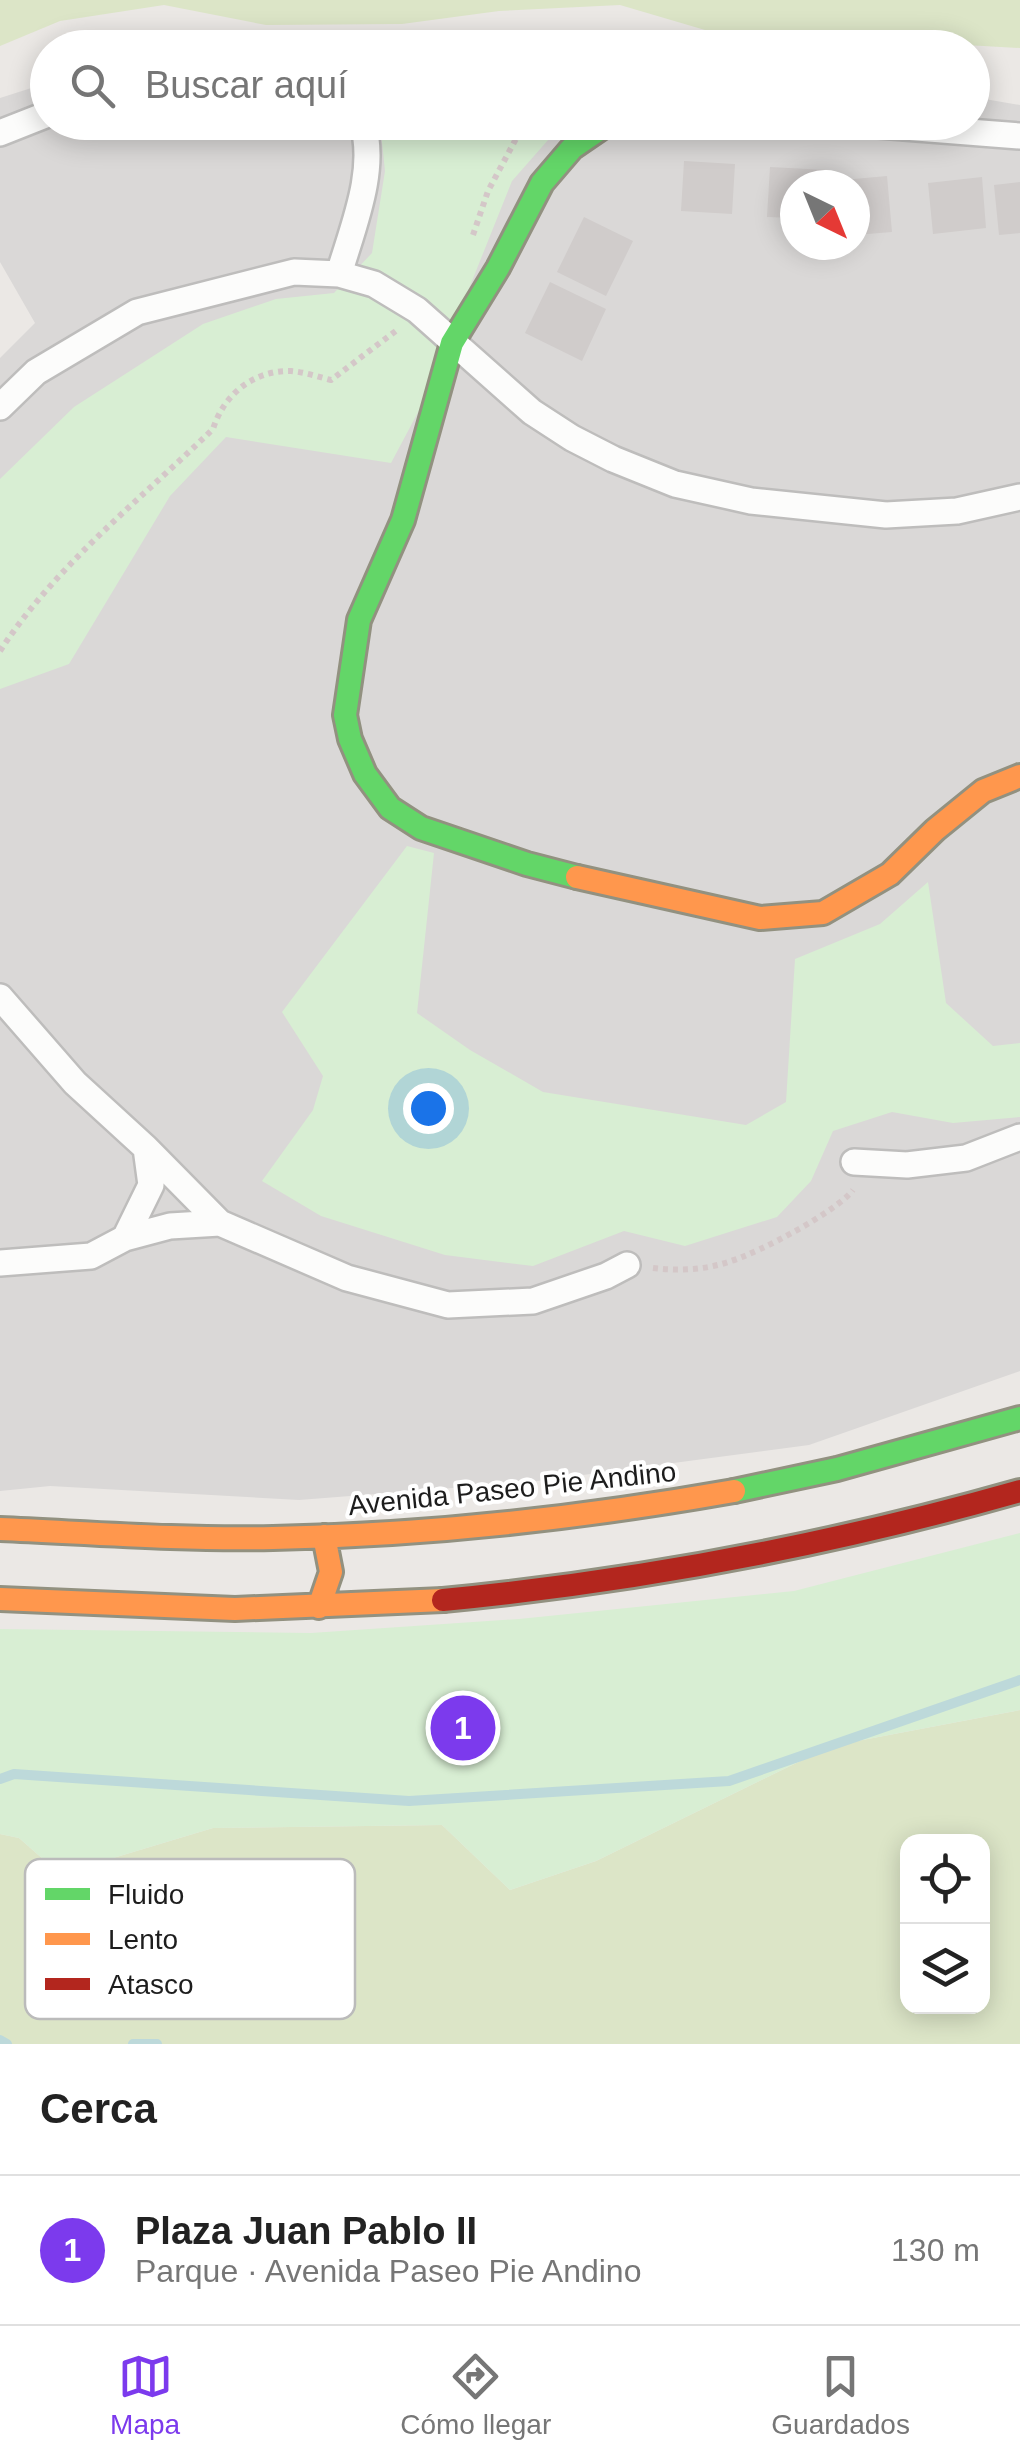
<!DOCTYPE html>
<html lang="es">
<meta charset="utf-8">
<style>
body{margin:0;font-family:Arial,sans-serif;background:#f6f6f6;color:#222}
.controls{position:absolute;right:30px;bottom:30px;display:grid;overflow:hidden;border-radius:20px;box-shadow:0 5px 25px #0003}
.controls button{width:90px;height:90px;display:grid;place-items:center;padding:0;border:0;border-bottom:2px solid #e0e0e0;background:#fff;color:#222;font:50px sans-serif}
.compass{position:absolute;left:780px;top:170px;width:90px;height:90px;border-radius:50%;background:#fff;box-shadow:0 5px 25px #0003;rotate:137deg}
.you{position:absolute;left:428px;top:1108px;width:35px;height:35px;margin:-25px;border:8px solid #fff;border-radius:50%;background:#1a73e8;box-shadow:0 0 0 15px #1a73e833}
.badge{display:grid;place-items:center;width:65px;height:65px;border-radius:50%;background:#7c3aed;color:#fff;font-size:32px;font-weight:700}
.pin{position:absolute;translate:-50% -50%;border:5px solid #fff;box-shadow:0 2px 10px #0006}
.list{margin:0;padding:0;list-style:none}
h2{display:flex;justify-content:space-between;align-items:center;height:130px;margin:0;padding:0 40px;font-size:42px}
h2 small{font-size:32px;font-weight:400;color:#767676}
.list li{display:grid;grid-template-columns:65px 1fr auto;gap:30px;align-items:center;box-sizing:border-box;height:150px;padding:0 40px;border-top:2px solid #e0e0e0}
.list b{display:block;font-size:38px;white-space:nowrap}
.list p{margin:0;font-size:32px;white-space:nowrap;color:#767676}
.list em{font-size:32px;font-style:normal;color:#767676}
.icon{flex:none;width:55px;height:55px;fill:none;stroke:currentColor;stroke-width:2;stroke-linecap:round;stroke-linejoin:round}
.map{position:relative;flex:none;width:1020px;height:2044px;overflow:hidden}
.search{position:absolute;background:#fff;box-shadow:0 5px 25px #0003;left:30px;right:30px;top:30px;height:110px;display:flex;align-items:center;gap:25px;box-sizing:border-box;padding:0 35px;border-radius:55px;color:#767676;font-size:38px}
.sheet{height:280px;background:#fff}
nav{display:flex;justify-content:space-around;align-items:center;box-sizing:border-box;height:140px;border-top:2px solid #e0e0e0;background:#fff;font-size:28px;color:#767676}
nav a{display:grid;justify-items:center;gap:5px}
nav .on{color:#7c3aed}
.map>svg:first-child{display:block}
</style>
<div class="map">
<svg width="1020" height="2044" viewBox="0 0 1020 2044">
<rect width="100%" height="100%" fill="#ebe8e5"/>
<path fill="#dad8d7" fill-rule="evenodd" d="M47,83L48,122H972L973,97L1020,105V1371L809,1445L530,1482L299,1500L50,1486L0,1491V358L35,323L0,262V98ZM795,185H855V245H795Z"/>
<path fill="#dce5c7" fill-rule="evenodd" d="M0,0H1020V48L705,30L620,5L499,11L402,24L266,25L164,5L60,21L0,46Z
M1020,1710V2044H0V1834L19,1838L60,1874L213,1828L442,1825L510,1890L596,1861L831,1746ZM908,1842H982V2006H908Z"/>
<path fill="#d8eed3" d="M380,123H563L512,181L424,401L391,463L226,437L170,496L69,664L0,689V479L74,407L203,324L276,299L334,293L372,253L385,171Z
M407,846L434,853L417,1013L470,1050L543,1092L746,1125L786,1102L795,959L880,924L928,882L946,1003L993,1046L1020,1043V1117L953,1123L892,1112L833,1131L811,1181L777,1217L685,1246L624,1231L533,1266L445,1255L321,1216L262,1181L313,1110L323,1076L282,1012Z
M1020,1533V1710L831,1746L596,1861L510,1890L442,1825L213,1828L60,1874L19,1838L0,1834V1629L311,1633L519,1619L794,1591Z"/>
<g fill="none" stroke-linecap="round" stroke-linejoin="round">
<path stroke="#bdd9da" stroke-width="10" d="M0,1779L14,1774L409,1801L729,1781L1020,1680
M0,2040L7,2044
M133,2044H157"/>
</g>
<path fill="#d0cccb" d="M684,161L735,164L732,214L681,211Z
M770,167L826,170L825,185H795V218L767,217Z
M887,176L892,232L855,235V185H843V180Z
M982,177L986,228L933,234L928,183Z
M1020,182V233L999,235L994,185Z
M584,217L633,241L606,296L557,272Z
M550,282L606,309L582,361L525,333Z"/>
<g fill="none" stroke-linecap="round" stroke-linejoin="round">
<g stroke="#bebdbc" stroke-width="30">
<path id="street" d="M840,122L1020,136
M0,133L48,114
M339,274C352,229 378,169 362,122
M0,407L36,372L137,312L294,272L339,274L374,284L417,310L532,412L572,438L613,459L675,484L751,501L886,515L957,511L1020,497
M0,997L75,1083L146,1148L151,1185L125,1238L91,1256L0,1263
M146,1148L220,1223L347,1278L448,1305L533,1301L606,1276L627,1265
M854,1162L907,1165L966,1158L1020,1137
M125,1238L170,1226L220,1223"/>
</g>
<g stroke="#929180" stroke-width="28">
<path id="fast" d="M577,877L527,864L421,828L390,808L365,774L350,739L345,715L359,620L403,520L452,343L498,268L542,183L572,148L610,122
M734,1491L837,1469L1020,1418"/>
</g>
<g stroke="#929180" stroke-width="28">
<path id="slow" d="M577,877L760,918L823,913L890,874L935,830L983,791L1020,776
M0,1529C91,1533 182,1540 273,1538C428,1535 581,1518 734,1491
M0,1599L235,1609L443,1600
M319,1607L331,1572L324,1536"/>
</g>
<g stroke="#929180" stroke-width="28">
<path id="jam" d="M443,1600C640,1581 830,1545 1020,1491"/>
</g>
<path stroke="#d4c7c8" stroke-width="6" stroke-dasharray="5 5" stroke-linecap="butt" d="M473,235L488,191L525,122
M0,651C56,565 140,500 213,429C224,394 254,370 291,371C304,372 319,377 331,380L397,330
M653,1268C679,1271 706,1270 731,1261C760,1252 836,1212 853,1190"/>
<use href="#street" stroke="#fcfcfb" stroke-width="25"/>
<use href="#fast" stroke="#63d668" stroke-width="22"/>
<use href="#slow" stroke="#ff974d" stroke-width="22"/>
<use href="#jam" stroke="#b3261e" stroke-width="22"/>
</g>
<g text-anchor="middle" stroke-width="8" stroke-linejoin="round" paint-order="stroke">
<g font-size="28" fill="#1d1d1d" stroke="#fff">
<text transform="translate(512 1488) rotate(-6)" y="10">Avenida Paseo Pie Andino</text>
</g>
</g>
<rect x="25" y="1859" width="330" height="160" rx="15" fill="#fff" stroke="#bbb" stroke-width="2.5"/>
<rect x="45" y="1888" width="45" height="12" fill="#63d668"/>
<rect x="45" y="1933" width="45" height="12" fill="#ff974d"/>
<rect x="45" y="1978" width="45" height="12" fill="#b3261e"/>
<g font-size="28" fill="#1d1d1d">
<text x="108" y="1904">Fluido</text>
<text x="108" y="1949">Lento</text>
<text x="108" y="1994">Atasco</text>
</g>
</svg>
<div class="controls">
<button><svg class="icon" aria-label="locate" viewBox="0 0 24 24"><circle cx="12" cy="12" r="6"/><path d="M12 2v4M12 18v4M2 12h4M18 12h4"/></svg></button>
<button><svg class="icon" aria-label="layers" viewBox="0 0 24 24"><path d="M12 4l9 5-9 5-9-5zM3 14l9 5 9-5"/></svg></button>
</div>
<svg class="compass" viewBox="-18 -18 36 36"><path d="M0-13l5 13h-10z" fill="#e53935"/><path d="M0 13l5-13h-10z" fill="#767676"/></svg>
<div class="you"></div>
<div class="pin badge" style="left:463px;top:1728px">1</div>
<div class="search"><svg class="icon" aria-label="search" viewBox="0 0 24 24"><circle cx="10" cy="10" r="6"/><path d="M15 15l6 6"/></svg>Buscar aquí</div>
</div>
<section class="sheet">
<h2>Cerca<small></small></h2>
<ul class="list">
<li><span class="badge">1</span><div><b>Plaza Juan Pablo II</b><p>Parque · Avenida Paseo Pie Andino</p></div><em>130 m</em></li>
</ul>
</section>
<nav>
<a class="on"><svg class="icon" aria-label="map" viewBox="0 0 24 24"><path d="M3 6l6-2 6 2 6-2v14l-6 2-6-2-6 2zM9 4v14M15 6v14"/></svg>Mapa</a>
<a><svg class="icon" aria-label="directions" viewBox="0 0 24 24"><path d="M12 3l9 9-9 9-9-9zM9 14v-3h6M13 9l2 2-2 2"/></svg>Cómo llegar</a>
<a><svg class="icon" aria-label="saved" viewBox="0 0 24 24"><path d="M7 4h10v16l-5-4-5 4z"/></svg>Guardados</a>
</nav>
